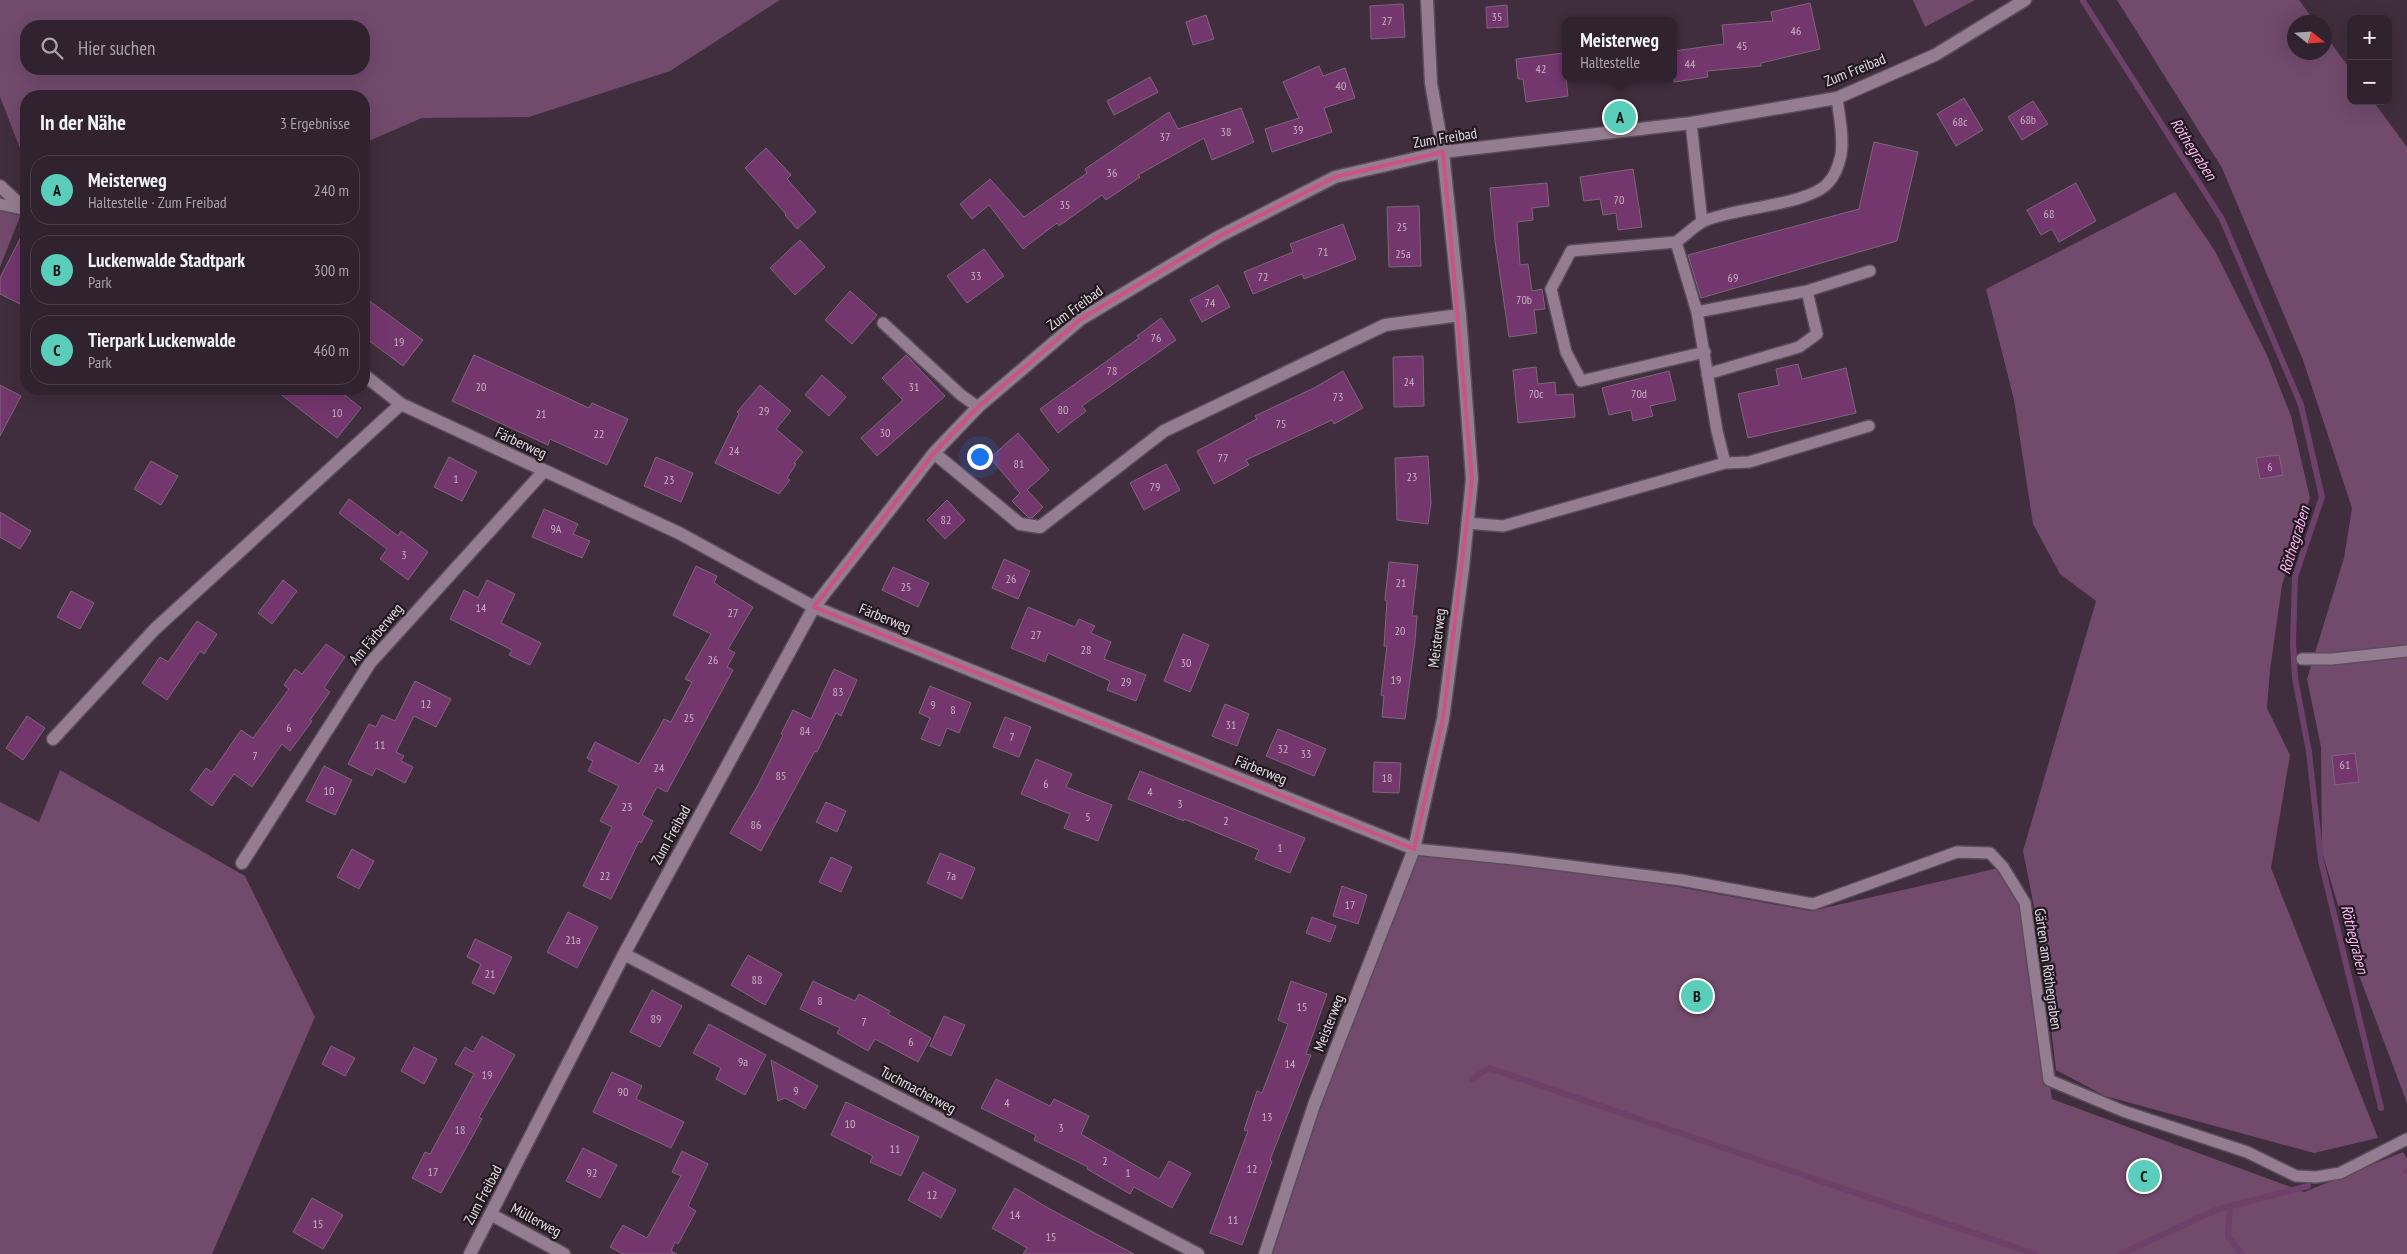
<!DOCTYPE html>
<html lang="de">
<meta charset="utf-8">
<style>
body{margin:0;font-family:"PT Sans Narrow",sans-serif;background:#382a36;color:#f1f3f6}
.controls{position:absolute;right:15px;top:15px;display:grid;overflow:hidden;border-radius:10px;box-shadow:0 5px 20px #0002}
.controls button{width:45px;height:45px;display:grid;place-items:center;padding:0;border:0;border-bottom:1px solid #4b3f4a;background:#30222e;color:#f1f3f6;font:25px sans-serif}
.compass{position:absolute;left:2287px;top:15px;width:45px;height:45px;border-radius:50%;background:#30222e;box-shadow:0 5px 20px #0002;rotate:107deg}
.you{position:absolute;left:979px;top:456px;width:18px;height:18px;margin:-12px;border:4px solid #fff;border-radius:50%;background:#1a73e8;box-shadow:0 0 0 8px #1a73e833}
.badge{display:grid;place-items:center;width:32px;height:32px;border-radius:50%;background:#5bcebb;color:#111;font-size:16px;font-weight:700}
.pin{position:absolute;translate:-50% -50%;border:2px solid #fff;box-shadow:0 1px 5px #0006}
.popup{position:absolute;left:1562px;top:17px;width:115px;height:65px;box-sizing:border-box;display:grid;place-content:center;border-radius:10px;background:#30222e;filter:drop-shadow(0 1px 4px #0005);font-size:16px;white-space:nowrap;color:#a8a4aa}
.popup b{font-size:19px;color:#f1f3f6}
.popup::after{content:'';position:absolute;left:50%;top:100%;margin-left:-10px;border:10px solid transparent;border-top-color:#30222e}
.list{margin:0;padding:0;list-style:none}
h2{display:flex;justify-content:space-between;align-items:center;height:65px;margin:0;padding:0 20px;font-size:21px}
h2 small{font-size:16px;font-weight:400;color:#a8a4aa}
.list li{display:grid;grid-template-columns:32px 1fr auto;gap:15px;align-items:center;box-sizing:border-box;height:70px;margin:0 10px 10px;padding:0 10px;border:1px solid #4b3f4a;border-radius:20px}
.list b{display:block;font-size:19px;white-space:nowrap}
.list p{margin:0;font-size:16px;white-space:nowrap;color:#a8a4aa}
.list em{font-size:16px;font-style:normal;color:#a8a4aa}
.icon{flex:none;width:28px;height:28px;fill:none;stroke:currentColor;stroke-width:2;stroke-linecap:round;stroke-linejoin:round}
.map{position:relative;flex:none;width:2407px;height:1254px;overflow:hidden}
.search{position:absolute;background:#30222e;box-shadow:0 5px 20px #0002;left:20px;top:20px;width:350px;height:55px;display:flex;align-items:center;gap:12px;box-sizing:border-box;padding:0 18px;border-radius:20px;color:#a8a4aa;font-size:19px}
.panel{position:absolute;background:#30222e;box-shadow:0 5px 20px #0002;left:20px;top:90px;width:350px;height:305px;border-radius:20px}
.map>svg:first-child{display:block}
</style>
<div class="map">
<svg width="2407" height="1254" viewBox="0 0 2407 1254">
<rect width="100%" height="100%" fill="#402d3d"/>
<path fill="#714a6c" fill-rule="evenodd" d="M0,0H780L670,71L529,117L422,118L364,143V96H26V157L23,156L0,97ZM364,26V69H26V26Z
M1913,0H1975L1925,27Z
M2117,0H2299L2315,22H2294V52H2324L2325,35L2351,70V101H2373L2407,147V1103L2360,978L2322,852L2321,747L2307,679L2344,558L2352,508L2303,360L2222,168Z
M0,186L23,209L0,267Z
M2175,192L2215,251L2267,355L2291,416L2310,498L2282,585L2270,670L2267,708L2290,755L2271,868L2378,1138L2314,1153L2105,1096L2056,1070L2041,942L2023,851L2096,601L2060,574L2033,524L2014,400L1986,289Z
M60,770L245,876L315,1017L212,1254H0V802L39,822Z
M1414,849L1678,887L1811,911L2003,867L2025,903L2052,1099L2304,1192L2403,1152L2407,1159V1254H1263Z"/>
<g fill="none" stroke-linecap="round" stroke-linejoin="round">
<path stroke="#6e416a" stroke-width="6" d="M2083,1L2222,219L2301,405L2322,497L2295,577L2293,643L2295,678L2309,752L2321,861L2381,1108
M1472,1079L1489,1068L2035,1254
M2406,1171L2407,1172
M2230,1207L2228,1236L2242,1254
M2121,1254L2216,1210L2308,1186"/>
</g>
<path fill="#73366d" stroke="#7d6779" d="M1810,3L1820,49L1761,63V66L1707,71L1708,77L1674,82V51L1724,44L1722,25L1773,21L1771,12Z
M1403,4L1405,37L1371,39L1370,6Z
M1507,5L1508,27L1487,28L1486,7Z
M1206,15L1214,39L1193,45L1186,22Z
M1563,53L1568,96L1526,102L1523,79H1518L1516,59Z
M1319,66L1323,76L1345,68L1355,98L1324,108L1332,132L1272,152L1265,129L1299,118L1283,82Z
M1150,77L1158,92L1114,115L1107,101Z
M1964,98L1983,130L1956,146L1937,114Z
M2033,101L2048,124L2022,140L2008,117Z
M1241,108L1254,142L1212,160L1204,138L1138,175L1140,177L1106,200L1102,195L1059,226L1057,223L1023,249L989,205L972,219L960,204L990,179L1024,217L1087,173L1085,169L1169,112L1178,129Z
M1874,142L1918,152L1897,241L1701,298L1688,255L1859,209Z
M766,148L791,175L787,179L816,212L797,229L785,215L786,214L745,168Z
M1633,169L1642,227L1618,230L1616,213L1603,215L1600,199L1584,201L1580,177Z
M1547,183L1549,206L1532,208L1533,220L1517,222L1520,265L1528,264L1532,291L1542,289L1545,309L1534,310L1537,333L1509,337L1495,241L1490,188Z
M2076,183L2096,221L2059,242L2052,229L2041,235L2027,210Z
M1419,206L1421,266L1389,267L1387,207Z
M1343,224L1356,259L1304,279L1302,274L1253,294L1244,272L1293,252L1290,244Z
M26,227V307L0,294V278Z
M800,240L825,267L795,295L770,268Z
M984,249L1004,276L967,303L947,276Z
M1218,285L1230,307L1202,322L1190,300Z
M850,291L877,315L852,344L825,320Z
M364,297L423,340L403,366L364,337Z
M1161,318L1176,340L1082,406L1086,411L1058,433L1040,409L1139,338L1137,336Z
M474,355L589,408L592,403L628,419L607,465L550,439L548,445L452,401Z
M906,355L945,396L877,456L861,438L903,400L882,378Z
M1423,356L1424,406L1394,407L1393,357Z
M1798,364L1802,379L1846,368L1856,413L1748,438L1738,394L1779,385L1776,369Z
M1536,367L1538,384L1555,382L1556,395L1573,394L1575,417L1518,423L1513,370Z
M1343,371L1363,408L1334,424L1332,420L1246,460L1249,465L1214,484L1197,451L1257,419L1255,416L1314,388Z
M1669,371L1676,400L1650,406L1653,416L1633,421L1631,410L1609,415L1602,388Z
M822,375L846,397L829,416L805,395Z
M0,385L21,396L0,436Z
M760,385L791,411L776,429L803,452L794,463L796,464L787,478L790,480L779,494L715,463L739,414L737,412Z
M274,389H337L361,408L337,438Z
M1018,433L1049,470L1027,490L1043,507L1032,518L1028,517L1012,501L1020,493L990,458Z
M2279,455L2283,475L2260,479L2256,458Z
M1428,456L1431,503L1428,524L1397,520L1395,458Z
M449,457L477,472L462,501L434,487Z
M656,457L693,473L681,502L644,486Z
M151,461L178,476L161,505L134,489Z
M1166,464L1180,490L1144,510L1130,483Z
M349,499L398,536L401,531L428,552L408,580L380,559L387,549L339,513Z
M947,500L965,520L945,539L927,520Z
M544,509L578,524L573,534L590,541L582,558L532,537Z
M0,512L31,531L20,549L0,537Z
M1004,559L1030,571L1018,599L992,588Z
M1389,562L1418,565L1412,616H1417L1415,641L1405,719L1382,717L1384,696L1381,695L1387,646H1384L1387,601L1385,600Z
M696,566L717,576L714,583L753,607L728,649L735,653L727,667L733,670L667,792L657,787L642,815L653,821L641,843L639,841L611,899L583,886L612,827L600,821L619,786L588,771L593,761L587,758L595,742L639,764L664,719L671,722L692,682L685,679L711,634L673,615Z
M893,567L929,583L918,607L882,590Z
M283,580L297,591L272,624L258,613Z
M487,580L515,594L501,623L541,643L530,665L509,655L512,650L450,619L464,590L478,598Z
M71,591L94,603L80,629L57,617Z
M1028,607L1075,627L1079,619L1095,626L1091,633L1111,642L1104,659L1146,675L1136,701L1107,690L1110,681L1048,653L1045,662L1011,648Z
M197,621L217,634L204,654L200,651L167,700L142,683L160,657L168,662Z
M1183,634L1209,645L1190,692L1164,681Z
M326,644L345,657L324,688L330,692L310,720L312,721L290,751L282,744L252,787L234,774L212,806L190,790L206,768L212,772L241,730L253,738L289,689L284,685L295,669L302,674Z
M834,669L857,680L841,716L836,713L817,752L815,751L761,851L730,833L758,785L783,735L781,734L793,710L811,719Z
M415,681L451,699L436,727L414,716L396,752L404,756L401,761L413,767L405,783L376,768L372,776L348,764L369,724L376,727L382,715L395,721Z
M930,686L971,703L959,733L947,728L940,746L921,739L930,718L919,713Z
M1225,704L1249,714L1237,746L1212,736Z
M27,716L45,728L23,760L6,748Z
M1005,717L1031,727L1019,757L993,747Z
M1278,729L1326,749L1314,776L1266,756Z
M2355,753L2359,782L2335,785L2332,756Z
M1036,759L1072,774L1066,787L1112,805L1098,841L1064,828L1070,814L1021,794Z
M1374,762L1401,763L1399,793L1373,792Z
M324,766L352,780L335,815L306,801Z
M1140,771L1305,838L1290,873L1255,859L1259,850L1184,819V821L1128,799Z
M826,802L846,811L837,832L816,822Z
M352,849L374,861L359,889L337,877Z
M940,853L975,868L962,899L927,883Z
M831,857L852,867L841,892L819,882Z
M1342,886L1367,895L1358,924L1333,916Z
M568,912L598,927L577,968L547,952Z
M1312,917L1336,926L1330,942L1306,933Z
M475,939L512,957L494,994L472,983L481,964L467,957Z
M748,955L782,974L765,1005L731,985Z
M813,981L855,1001L859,994L890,1011L888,1014L931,1038L918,1062L875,1039L868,1051L837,1033L840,1028L800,1009Z
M1291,981L1327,994L1306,1054L1311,1055L1270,1160L1272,1161L1242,1245L1210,1233L1248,1131L1244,1130L1257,1091L1262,1093L1288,1024L1278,1020Z
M652,990L682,1006L660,1047L630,1032Z
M944,1016L965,1025L951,1056L930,1046Z
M709,1024L766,1055L745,1095L716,1079L721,1068L693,1053Z
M482,1036L515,1055L479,1117L482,1119L441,1193L412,1178L425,1152L430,1154L474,1074L455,1064L465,1047L473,1052Z
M331,1046L355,1058L345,1076L322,1064Z
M414,1047L437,1059L424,1084L401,1071Z
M771,1060L818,1086L805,1109L785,1098L778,1101Z
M612,1072L642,1086L636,1099L684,1122L671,1148L593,1112Z
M996,1079L1050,1106L1054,1099L1089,1116L1081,1134L1159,1179L1169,1161L1191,1173L1172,1208L1134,1187L1130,1194L1087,1169L1088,1167L1034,1140L1036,1135L981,1108Z
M846,1102L919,1137L901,1176L870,1162L873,1156L831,1135Z
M583,1148L617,1165L600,1198L566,1181Z
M682,1151L708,1164L688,1206L696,1211L678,1244L675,1242L671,1251L677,1254H623L610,1247L623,1225L647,1238L681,1176L672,1172Z
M923,1172L956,1190L941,1218L908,1200Z
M1015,1188L1048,1208L1134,1254H1023L1027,1248L992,1228Z
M312,1198L343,1215L323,1249L293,1232Z"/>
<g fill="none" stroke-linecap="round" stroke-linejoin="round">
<g stroke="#5b4c59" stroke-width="14">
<path id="service" d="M1837,98C1839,116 1844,136 1841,155C1839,164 1835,176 1828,183C1809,205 1733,208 1704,221C1694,226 1685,236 1676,242L1697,312L1717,431L1725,463L1749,462L1869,426
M1691,123L1702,222
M0,204L23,209
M1676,242L1571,251L1551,289L1566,352L1581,381L1705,352
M1697,312L1807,291L1870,271
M883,323L961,395L978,407
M1707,374L1799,347L1817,334L1807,291
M1467,523L1503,526L1725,463
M2302,659H2332L2407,651
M1414,849L1514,859L1681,880L1813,904L1957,852L1990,853L2003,867L2025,903L2049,1080L2123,1111L2247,1152L2296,1176L2316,1177L2340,1173L2407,1139"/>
</g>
<g stroke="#5b4c59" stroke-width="15">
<path id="minor" d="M0,186L26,210
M364,375L401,404L679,533L814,607L1414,849
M934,453L1020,524L1040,527L1164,431L1385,325L1460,315
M53,739L155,629L401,404
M242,863L370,663L544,471
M624,954L1198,1254
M492,1215L564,1254
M470,1254L624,954L814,607L934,453L978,407L1081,319L1218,237L1335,177L1443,152L1691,123L1837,98L1935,55L2025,0
M1265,1254L1314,1105L1414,849L1443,719L1463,568L1472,479L1460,315L1443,152L1431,83L1427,0"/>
</g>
<use href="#service" stroke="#947d90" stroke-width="11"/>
<use href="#minor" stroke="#947d90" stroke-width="12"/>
</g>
<path fill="none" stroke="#cc5284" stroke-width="4" stroke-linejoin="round" d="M1443,152L1472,479L1443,719L1414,849L814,607L934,453L978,407L1081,319L1218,237L1335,177Z"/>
<g text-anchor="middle" stroke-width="4.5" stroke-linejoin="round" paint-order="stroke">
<g font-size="12" fill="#c8b0c5">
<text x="1497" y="21">35</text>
<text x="1387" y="25">27</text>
<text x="1796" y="35">46</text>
<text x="1742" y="50">45</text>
<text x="1690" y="68">44</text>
<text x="1541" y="73">42</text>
<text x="1341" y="90">40</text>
<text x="2028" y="124">68b</text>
<text x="1960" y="126">68c</text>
<text x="1298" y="134">39</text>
<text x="1226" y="136">38</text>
<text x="1165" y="141">37</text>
<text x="1112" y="177">36</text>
<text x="1619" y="204">70</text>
<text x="1065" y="209">35</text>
<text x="2049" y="218">68</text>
<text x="1402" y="231">25</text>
<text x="1323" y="256">71</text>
<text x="1403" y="258">25a</text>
<text x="976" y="280">33</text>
<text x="1263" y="281">72</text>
<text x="1733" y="282">69</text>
<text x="1524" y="304">70b</text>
<text x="1210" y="307">74</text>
<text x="1156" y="342">76</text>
<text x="399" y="346">19</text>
<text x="1112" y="375">78</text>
<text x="1409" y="386">24</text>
<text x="481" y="391">20</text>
<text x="914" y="391">31</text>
<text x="1536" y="398">70c</text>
<text x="1639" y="398">70d</text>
<text x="1338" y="401">73</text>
<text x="1063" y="414">80</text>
<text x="764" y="415">29</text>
<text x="337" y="417">10</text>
<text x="541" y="418">21</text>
<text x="1281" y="428">75</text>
<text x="885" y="437">30</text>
<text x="599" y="438">22</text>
<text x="734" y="455">24</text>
<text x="1223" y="462">77</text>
<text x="1019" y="468">81</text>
<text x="2270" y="471">6</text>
<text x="1412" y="481">23</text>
<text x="456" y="483">1</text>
<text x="669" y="484">23</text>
<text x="1155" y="491">79</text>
<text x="946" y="524">82</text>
<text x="556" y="533">9A</text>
<text x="404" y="559">3</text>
<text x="1011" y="583">26</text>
<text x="1401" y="587">21</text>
<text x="906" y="591">25</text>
<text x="481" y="612">14</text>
<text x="733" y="617">27</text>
<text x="1400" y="635">20</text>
<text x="1036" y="639">27</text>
<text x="1086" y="654">28</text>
<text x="713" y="664">26</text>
<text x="1186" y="667">30</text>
<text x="1396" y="684">19</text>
<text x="1126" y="686">29</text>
<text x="838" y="696">83</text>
<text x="426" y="708">12</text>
<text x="933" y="709">9</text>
<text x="953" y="714">8</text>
<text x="689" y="722">25</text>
<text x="1231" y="729">31</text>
<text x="289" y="732">6</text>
<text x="805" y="735">84</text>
<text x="1012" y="741">7</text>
<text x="380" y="749">11</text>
<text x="1283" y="753">32</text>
<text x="1306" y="758">33</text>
<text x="255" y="760">7</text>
<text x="2345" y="769">61</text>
<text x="659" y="772">24</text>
<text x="781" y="780">85</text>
<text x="1387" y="782">18</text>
<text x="1046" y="788">6</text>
<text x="329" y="795">10</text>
<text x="1150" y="796">4</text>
<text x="1180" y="808">3</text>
<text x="627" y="811">23</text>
<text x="1088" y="821">5</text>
<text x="1226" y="825">2</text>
<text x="756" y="829">86</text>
<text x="1280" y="852">1</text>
<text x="605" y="880">22</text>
<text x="951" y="880">7a</text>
<text x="1350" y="909">17</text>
<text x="573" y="944">21a</text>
<text x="490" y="978">21</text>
<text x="757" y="984">88</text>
<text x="820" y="1005">8</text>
<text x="1302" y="1011">15</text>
<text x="656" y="1023">89</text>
<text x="864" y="1026">7</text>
<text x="911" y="1046">6</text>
<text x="743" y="1066">9a</text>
<text x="1290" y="1068">14</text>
<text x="487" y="1079">19</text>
<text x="796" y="1095">9</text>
<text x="623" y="1096">90</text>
<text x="1007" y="1107">4</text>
<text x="1267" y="1121">13</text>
<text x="850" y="1128">10</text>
<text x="1061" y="1132">3</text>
<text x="460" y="1134">18</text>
<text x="895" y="1153">11</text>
<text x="1105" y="1165">2</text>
<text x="1252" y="1173">12</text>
<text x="433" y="1176">17</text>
<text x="592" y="1177">92</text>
<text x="1128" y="1177">1</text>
<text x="932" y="1199">12</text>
<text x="1015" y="1219">14</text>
<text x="1233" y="1224">11</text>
<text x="318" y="1228">15</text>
<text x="1051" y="1241">15</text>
</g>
<g font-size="15" fill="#e4d8e2" stroke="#211920">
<text transform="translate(1855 70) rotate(-22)" y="5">Zum Freibad</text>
<text transform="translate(1445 138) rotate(-9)" y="5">Zum Freibad</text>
<text transform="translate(1075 308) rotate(-36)" y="5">Zum Freibad</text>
<text transform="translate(521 443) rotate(25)" y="5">Färberweg</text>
<text transform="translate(885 618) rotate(22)" y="5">Färberweg</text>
<text transform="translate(376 634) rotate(-50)" y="5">Am Färberweg</text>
<text transform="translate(1437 638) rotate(-83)" y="5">Meisterweg</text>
<text transform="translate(1261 770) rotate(22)" y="5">Färberweg</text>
<text transform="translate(671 835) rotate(-61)" y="5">Zum Freibad</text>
<text transform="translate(2048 969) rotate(82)" y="5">Gärten am Röthegraben</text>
<text transform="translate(1329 1023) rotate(-69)" y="5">Meisterweg</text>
<text transform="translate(918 1090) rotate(28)" y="5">Tuchmacherweg</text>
<text transform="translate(483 1195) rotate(-62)" y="5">Zum Freibad</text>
<text transform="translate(536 1220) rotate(28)" y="5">Müllerweg</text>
</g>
<g font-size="16" font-style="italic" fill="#fdb5f3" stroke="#211920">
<text transform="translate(2194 149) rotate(57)" y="6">Röthegraben</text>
<text transform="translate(2294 540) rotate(-73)" y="6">Röthegraben</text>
<text transform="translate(2355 939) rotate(76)" y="6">Röthegraben</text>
</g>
</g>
</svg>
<div class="controls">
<button>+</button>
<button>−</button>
</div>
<svg class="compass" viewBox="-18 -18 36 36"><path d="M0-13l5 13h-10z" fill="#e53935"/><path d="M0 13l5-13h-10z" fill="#a8a4aa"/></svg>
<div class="you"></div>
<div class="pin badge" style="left:1620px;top:117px">A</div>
<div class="popup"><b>Meisterweg</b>Haltestelle</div>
<div class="pin badge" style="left:1697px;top:996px">B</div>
<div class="pin badge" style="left:2144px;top:1176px">C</div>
<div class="search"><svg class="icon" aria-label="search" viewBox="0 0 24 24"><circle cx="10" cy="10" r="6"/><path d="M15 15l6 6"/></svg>Hier suchen</div>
<section class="panel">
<h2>In der Nähe<small>3 Ergebnisse</small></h2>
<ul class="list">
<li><span class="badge">A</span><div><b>Meisterweg</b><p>Haltestelle · Zum Freibad</p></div><em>240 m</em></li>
<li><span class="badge">B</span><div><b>Luckenwalde Stadtpark</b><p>Park</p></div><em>300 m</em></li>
<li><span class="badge">C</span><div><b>Tierpark Luckenwalde</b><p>Park</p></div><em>460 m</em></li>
</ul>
</section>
</div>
